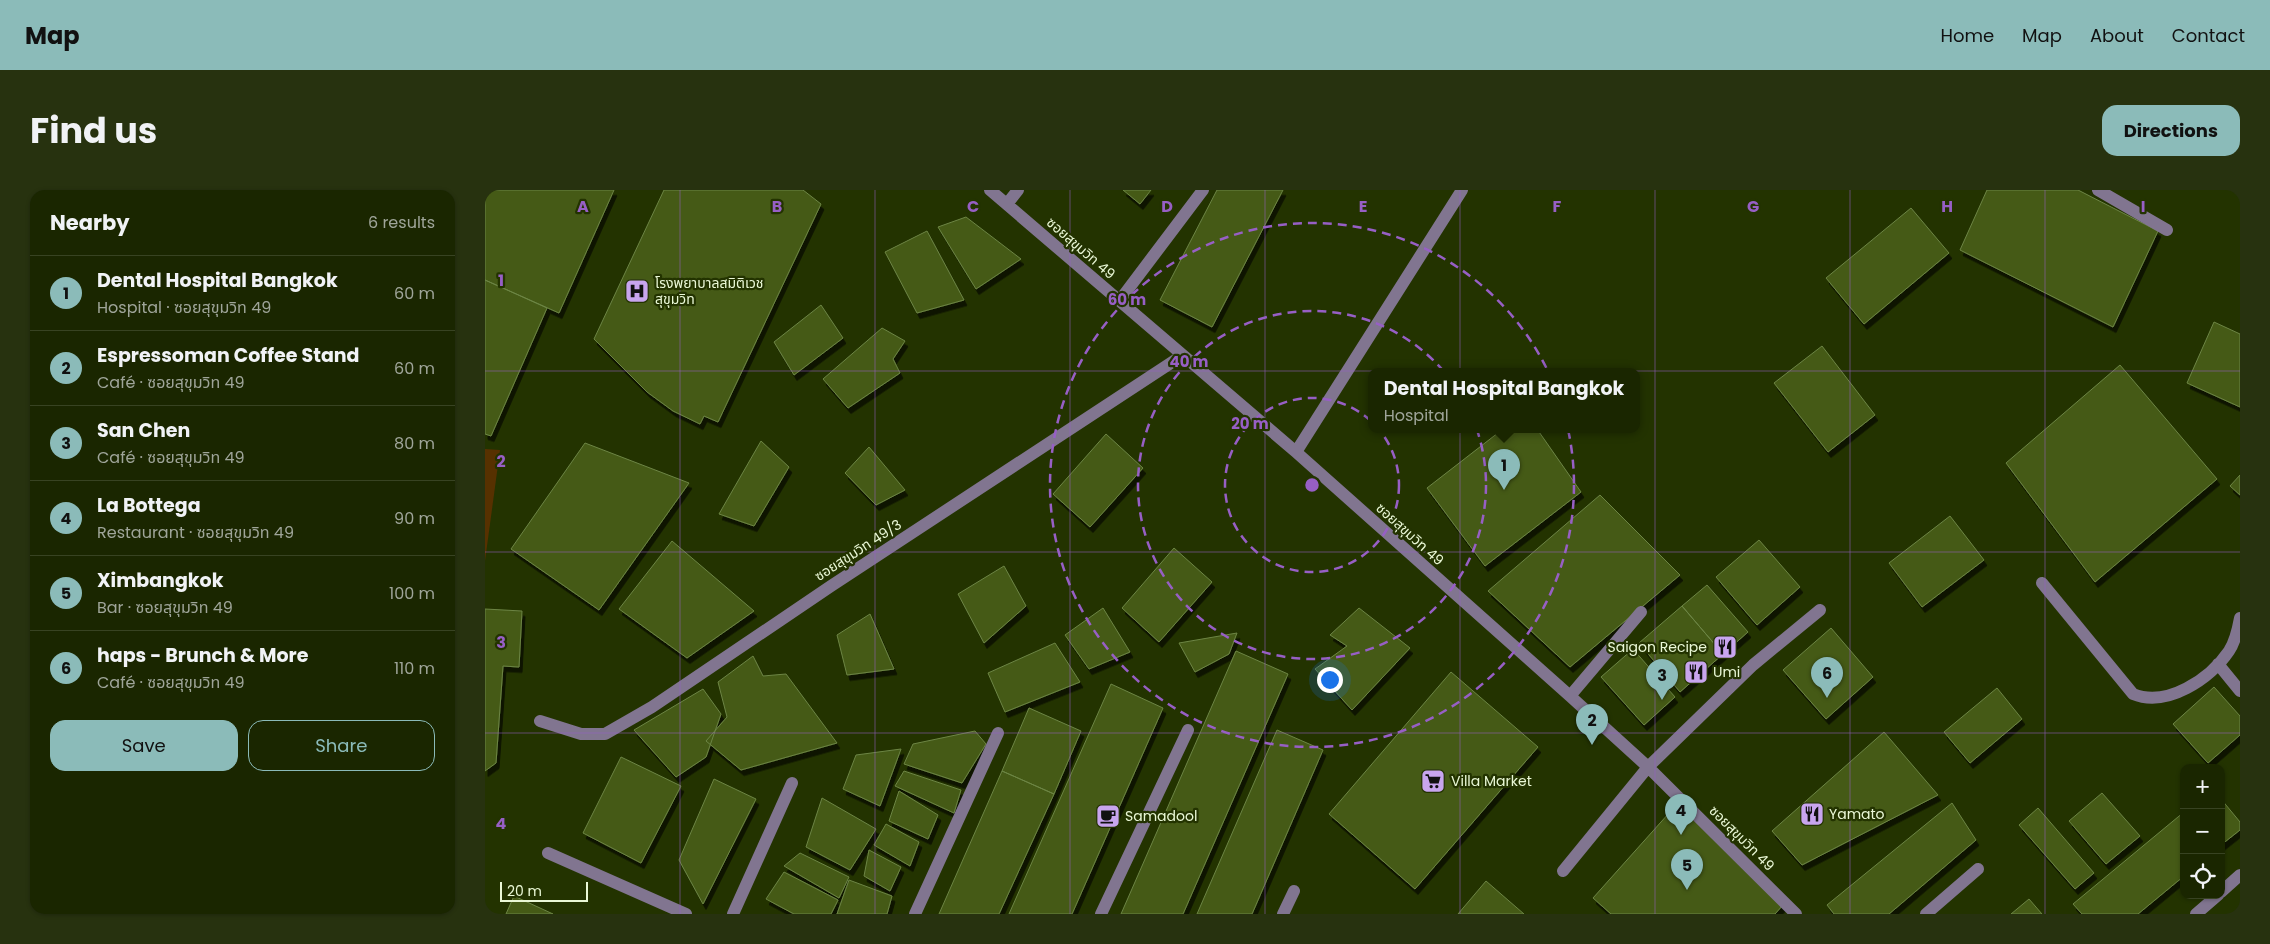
<!DOCTYPE html>
<meta charset="utf-8">
<style>
body{margin:0;font-family:Poppins,"Noto Sans Thai",sans-serif;background:#27320f;color:#f1f3f6}
.controls{position:absolute;right:15px;bottom:15px;display:grid;overflow:hidden;border-radius:10px;box-shadow:0 1px 4px #0004}
.controls button{width:45px;height:45px;display:grid;place-items:center;padding:0;border:0;border-bottom:1px solid #384322;background:#1a2600;color:#f1f3f6;font:25px sans-serif}
.scale{position:absolute;left:15px;bottom:12px;width:88px;box-sizing:border-box;padding-left:5px;border:2px solid #eaf8d6;border-top:0;font-size:14px;line-height:18px;white-space:nowrap;color:#eaf8d6;-webkit-text-stroke:4px #233300;paint-order:stroke}
.you{position:absolute;left:844px;top:489px;width:18px;height:18px;margin:-12px;border:4px solid #fff;border-radius:50%;background:#1a73e8;box-shadow:0 0 0 8px #1a73e833}
.badge{display:grid;place-items:center;width:32px;height:32px;border-radius:50%;background:#8bbbb9;color:#111;font-size:16px;font-weight:700}
.pin{position:absolute;translate:-50% -41px;filter:drop-shadow(0 1px 2px #0008)}
.pin::after{content:'';position:absolute;top:26px;width:18px;height:15px;background:inherit;clip-path:polygon(0 0,100% 0,50% 100%)}
.popup{position:absolute;left:883px;top:178px;width:272px;height:65px;box-sizing:border-box;display:grid;place-content:center;border-radius:10px;background:#1a2600;filter:drop-shadow(0 1px 4px #0005);font-size:16px;white-space:nowrap;color:#9fa599}
.popup b{font-size:19px;color:#f1f3f6}
.popup::after{content:'';position:absolute;left:50%;top:100%;margin-left:-10px;border:10px solid transparent;border-top-color:#1a2600}
.list{margin:0;padding:0;list-style:none}
h2{display:flex;justify-content:space-between;align-items:center;height:65px;margin:0;padding:0 20px;font-size:21px}
h2 small{font-size:16px;font-weight:400;color:#9fa599}
.list li{display:grid;grid-template-columns:32px 1fr auto;gap:15px;align-items:center;box-sizing:border-box;height:75px;padding:0 20px;border-top:1px solid #384322}
.list b{display:block;font-size:19px;white-space:nowrap}
.list p{margin:0;font-size:16px;white-space:nowrap;color:#9fa599}
.list em{font-size:16px;font-style:normal;color:#9fa599}
.actions{display:flex;gap:10px;padding:15px 20px}
.actions a{flex:1;padding:11px 0;border:1px solid #8bbbb9;border-radius:15px;text-align:center;font-size:18px;color:#8bbbb9}
.actions .main{background:#8bbbb9;color:#111}
.icon{flex:none;width:28px;height:28px;fill:none;stroke:currentColor;stroke-width:2;stroke-linecap:round;stroke-linejoin:round}
.map{position:relative;flex:none;width:1755px;height:724px;overflow:hidden;border-radius:15px}
header{display:flex;align-items:center;gap:30px;box-sizing:border-box;height:70px;padding:0 25px;background:#8bbbb9;color:#111}
header strong{font-size:24px}
nav{display:flex;gap:28px;margin-inline-start:auto;font-size:18px}
.intro{display:flex;align-items:center;justify-content:space-between;box-sizing:border-box;height:120px;padding:0 30px}
h1{margin:0;font-size:35px}
.button{padding:12px 22px;border-radius:15px;background:#8bbbb9;color:#111;font-size:18px;font-weight:700}
main{display:flex;gap:30px;padding:0 30px}
aside{flex:1;background:#1a2600;border-radius:15px;box-shadow:0 1px 4px #0004}
.map>svg:first-child{display:block}
</style>
<header>
<strong>Map</strong>
<nav><a>Home</a><a>Map</a><a>About</a><a>Contact</a></nav>
</header>
<div class="intro"><h1>Find us</h1><a class="button">Directions</a></div>
<main>
<aside>
<h2>Nearby<small>6 results</small></h2>
<ul class="list">
<li><span class="badge">1</span><div><b>Dental Hospital Bangkok</b><p>Hospital · ซอยสุขุมวิท 49</p></div><em>60 m</em></li>
<li><span class="badge">2</span><div><b>Espressoman Coffee Stand</b><p>Café · ซอยสุขุมวิท 49</p></div><em>60 m</em></li>
<li><span class="badge">3</span><div><b>San Chen</b><p>Café · ซอยสุขุมวิท 49</p></div><em>80 m</em></li>
<li><span class="badge">4</span><div><b>La Bottega</b><p>Restaurant · ซอยสุขุมวิท 49</p></div><em>90 m</em></li>
<li><span class="badge">5</span><div><b>Ximbangkok</b><p>Bar · ซอยสุขุมวิท 49</p></div><em>100 m</em></li>
<li><span class="badge">6</span><div><b>haps - Brunch &amp; More</b><p>Café · ซอยสุขุมวิท 49</p></div><em>110 m</em></li>
</ul>
<div class="actions"><a class="main">Save</a><a>Share</a></div>
</aside>
<div class="map">
<svg width="1755" height="724" viewBox="0 0 1755 724">
<defs>
<filter id="shadow"><feDropShadow dx="3" dy="5.5" stdDeviation="0" flood-color="#0009"/></filter>
</defs>
<rect width="100%" height="100%" fill="#233300"/>
<path fill="#573100" d="M0,259L15,260L0,371Z"/>
<path fill="#445a19" stroke="#6d8544" filter="url(#shadow)" d="M0,0H129L74,123L0,90Z
M179,0H318L336,14L233,232L219,226L215,234L188,221L162,202L109,149Z
M638,0H666L655,14Z
M732,0H798L727,137L675,110Z
M1502,0H1593L1673,41L1628,137L1475,60Z
M1426,18L1464,63L1379,134L1341,88Z
M481,27L536,69L491,99L453,37Z
M442,41L479,110L432,123L400,62Z
M0,90L62,118L6,246L0,244Z
M336,115L358,148L309,185L289,152Z
M1729,132L1755,144V217L1702,193Z
M397,138L420,151L408,169L415,183L363,218L338,189Z
M1337,156L1390,225L1343,262L1289,193Z
M1635,175L1732,289L1610,392L1521,273Z
M1018,239H1052L1096,302L1000,376L942,298Z
M621,244L658,278L605,337L568,304Z
M276,251L304,277L269,336L234,324Z
M100,253L204,293L114,420L26,359Z
M384,257L420,300L391,315L360,283Z
M1755,285V305L1745,296Z
M1115,305L1195,385L1085,477L1003,401Z
M1465,326L1499,370L1437,417L1404,373Z
M1274,350L1315,397L1272,435L1231,387Z
M187,351L269,421L202,468L134,419Z
M689,358L727,392L674,452L637,418Z
M519,376L541,416L499,453L473,404Z
M1222,395L1263,442L1238,464L1197,416Z
M1197,416L1238,464L1195,502L1154,453Z
M618,418L645,462L604,479L580,445Z
M874,418L925,458L867,520L830,479L862,456L845,445Z
M0,419L37,421L34,477L18,476L11,573L0,581Z
M385,424L409,479L362,485L352,445Z
M1346,438L1388,487L1341,529L1298,480Z
M752,443L744,464L710,482L694,453Z
M570,453L595,492L520,522L503,483Z
M1148,459L1190,507L1159,535L1116,487Z
M751,461L803,484L698,724H636Z
M268,466L278,486L301,484L352,553L256,580L221,551L242,527L233,492Z
M966,482L1053,557L930,699L844,624Z
M626,494L678,518L587,724H524Z
M1729,497L1755,526V545L1723,573L1688,534Z
M1512,498L1537,529L1485,573L1459,542Z
M218,499L236,524L221,567L191,587L149,540Z
M544,518L596,541L569,604L517,581Z
M792,540L838,560L767,724H712Z
M490,541L501,554L477,593L419,574L428,554Z
M1399,542L1453,605L1317,675L1287,641Z
M416,559L395,616L358,599L371,565Z
M136,567L196,596L156,673L98,643Z
M419,581L476,600L469,623L410,596Z
M517,581L569,604L514,724H454Z
M229,589L271,609L218,714L194,670Z
M414,601L453,625L443,649L404,631Z
M1617,603L1655,646L1621,674L1584,631Z
M337,608L391,639L365,680L321,657Z
M1736,609L1755,632V640L1736,655Z
M1193,613L1298,715L1290,724H1126L1108,708Z
M1467,613L1491,650L1404,724H1349L1342,715Z
M1553,618L1609,683L1590,699L1534,635Z
M1699,622V686L1653,724H1597L1588,714Z
M401,634L434,652L425,676L389,655Z
M384,660L416,677L405,701L379,686Z
M315,663L364,687L354,708L299,676Z
M299,682L353,710L346,724H309L281,709Z
M364,690L407,706L402,724H352Z
M1001,691L1039,724H973Z
M29,706L68,724H21Z
M1544,709L1557,724H1526Z"/>
<g fill="none" stroke-linecap="round" stroke-linejoin="round">
<path stroke="#817590" stroke-width="12" d="M505,0L811,262L1085,506L1163,577L1311,724
M1613,0L1682,40
M522,14L533,0
M635,110L718,0
M811,262L977,0
M1557,393L1648,504C1682,518 1725,489 1744,461C1750,452 1753,439 1755,428
M1733,474L1755,501
M1085,506L1156,422
M55,531L96,544H120L167,517L346,396L698,165
M63,663L201,724
M1078,681L1163,577L1268,475L1335,420
M1736,702L1755,685
M248,724L307,593
M430,724L513,543
M616,724L703,540
M798,724L809,701
M1441,724L1493,679
M1711,724L1733,705"/>
</g>
<path fill="none" stroke="#975fc5" stroke-width="1" stroke-opacity="0.55" d="M195,0V724M390,0V724M585,0V724M780,0V724M975,0V724M1170,0V724M1365,0V724M1560,0V724M0,181H1755M0,362H1755M0,543H1755"/>
<g fill="none" stroke="#975fc5" stroke-width="2.5" stroke-dasharray="9 6">
<circle cx="827" cy="295" r="87"/>
<circle cx="827" cy="295" r="174"/>
<circle cx="827" cy="295" r="262"/>
</g>
<defs>
<g id="hospital-square" transform="scale(1.25)"><rect x="-9" y="-9" width="18" height="18" rx="4" fill="#c8a5ee" stroke="#233300"/><path d="M-5-5h3v3.5h4V-5h3V5h-3V1.5h-4V5h-3Z" fill="#111"/></g>
<g id="restaurant-square" transform="scale(1.25)"><rect x="-9" y="-9" width="18" height="18" rx="4" fill="#c8a5ee" stroke="#233300"/><path d="M-5-6h1v4h1v-4h1v4h1v-4h1v5L-1.5 .5V6h-2V.5L-5-1ZM5-6V6H3V1.5H1.5Q1.5-4 5-6Z" fill="#111"/></g>
<g id="supermarket-square" transform="scale(1.25)"><rect x="-9" y="-9" width="18" height="18" rx="4" fill="#c8a5ee" stroke="#233300"/><path d="M-6-5.5h2.5l.6 2H6L4.5 2H-2.5L-4.4-4H-6ZM-1.5 3.2a1.3 1.3 0 1 0 .1 0ZM3 3.2a1.3 1.3 0 1 0 .1 0Z" fill="#111"/></g>
<g id="cafe-square" transform="scale(1.25)"><rect x="-9" y="-9" width="18" height="18" rx="4" fill="#c8a5ee" stroke="#233300"/><path d="M-5.5-4.5H6V0H3Q3 3.5 0 3.5H-2.5Q-5.5 3.5-5.5 0ZM3-3.2v2h1.7v-2ZM-6 4.5H4V6H-6Z" fill="#111"/></g>
</defs>
<g fill-rule="evenodd">
<use href="#hospital-square" x="152" y="101"/>
<use href="#restaurant-square" x="1240" y="457"/>
<use href="#restaurant-square" x="1211" y="482"/>
<use href="#supermarket-square" x="948" y="591"/>
<use href="#restaurant-square" x="1327" y="624"/>
<use href="#cafe-square" x="623" y="626"/>
</g>
<g text-anchor="middle" stroke-width="4.5" stroke-linejoin="round" paint-order="stroke">
<g font-size="14" fill="#eaf8d6" stroke="#233300">
<text transform="translate(596 58) rotate(41)" y="5">ซอยสุขุมวิท 49</text>
<text transform="translate(925 344) rotate(42)" y="5">ซอยสุขุมวิท 49</text>
<text transform="translate(373 360) rotate(-33)" y="5">ซอยสุขุมวิท 49/3</text>
<text transform="translate(1257 648) rotate(45)" y="5">ซอยสุขุมวิท 49</text>
</g>
<g font-size="14" fill="#eaf8d6" stroke="#233300" text-anchor="start">
<text x="170" y="98">โรงพยาบาลสมิติเวช<tspan x="170" dy="16">สุขุมวิท</tspan></text>
<text x="1222" y="462" text-anchor="end">Saigon Recipe</text>
<text x="1228" y="487">Umi</text>
<text x="966" y="596">Villa Market</text>
<text x="1344" y="629">Yamato</text>
<text x="640" y="631">Samadool</text>
</g>
</g>
<g font-size="16" text-anchor="middle" font-weight="bold" fill="#975fc5" stroke="#233300" stroke-width="4.5" stroke-linejoin="round" paint-order="stroke">
<text x="98" y="22">A</text>
<text x="292" y="22">B</text>
<text x="488" y="22">C</text>
<text x="682" y="22">D</text>
<text x="878" y="22">E</text>
<text x="1072" y="22">F</text>
<text x="1268" y="22">G</text>
<text x="1462" y="22">H</text>
<text x="1658" y="22">I</text>
<text x="16" y="96">1</text>
<text x="16" y="277">2</text>
<text x="16" y="458">3</text>
<text x="16" y="639">4</text>
</g>
<circle cx="827" cy="295" r="8" fill="#975fc5" stroke="#233300" stroke-width="2.5"/>
<g font-size="15" text-anchor="middle" font-weight="bold" fill="#975fc5" stroke="#233300" stroke-width="4.5" stroke-linejoin="round" paint-order="stroke">
<text x="642" y="115">60 m</text>
<text x="704" y="177">40 m</text>
<text x="765" y="239">20 m</text>
</g>
</svg>
<div class="controls">
<button>+</button>
<button>−</button>
<button><svg class="icon" aria-label="locate" viewBox="0 0 24 24"><circle cx="12" cy="12" r="6"/><path d="M12 2v4M12 18v4M2 12h4M18 12h4"/></svg></button>
</div>
<div class="scale">20 m</div>
<div class="you"></div>
<div class="pin badge" style="left:1019px;top:300px">1</div>
<div class="popup"><b>Dental Hospital Bangkok</b>Hospital</div>
<div class="pin badge" style="left:1107px;top:555px">2</div>
<div class="pin badge" style="left:1177px;top:510px">3</div>
<div class="pin badge" style="left:1196px;top:645px">4</div>
<div class="pin badge" style="left:1202px;top:700px">5</div>
<div class="pin badge" style="left:1342px;top:508px">6</div>
</div>
</main>
